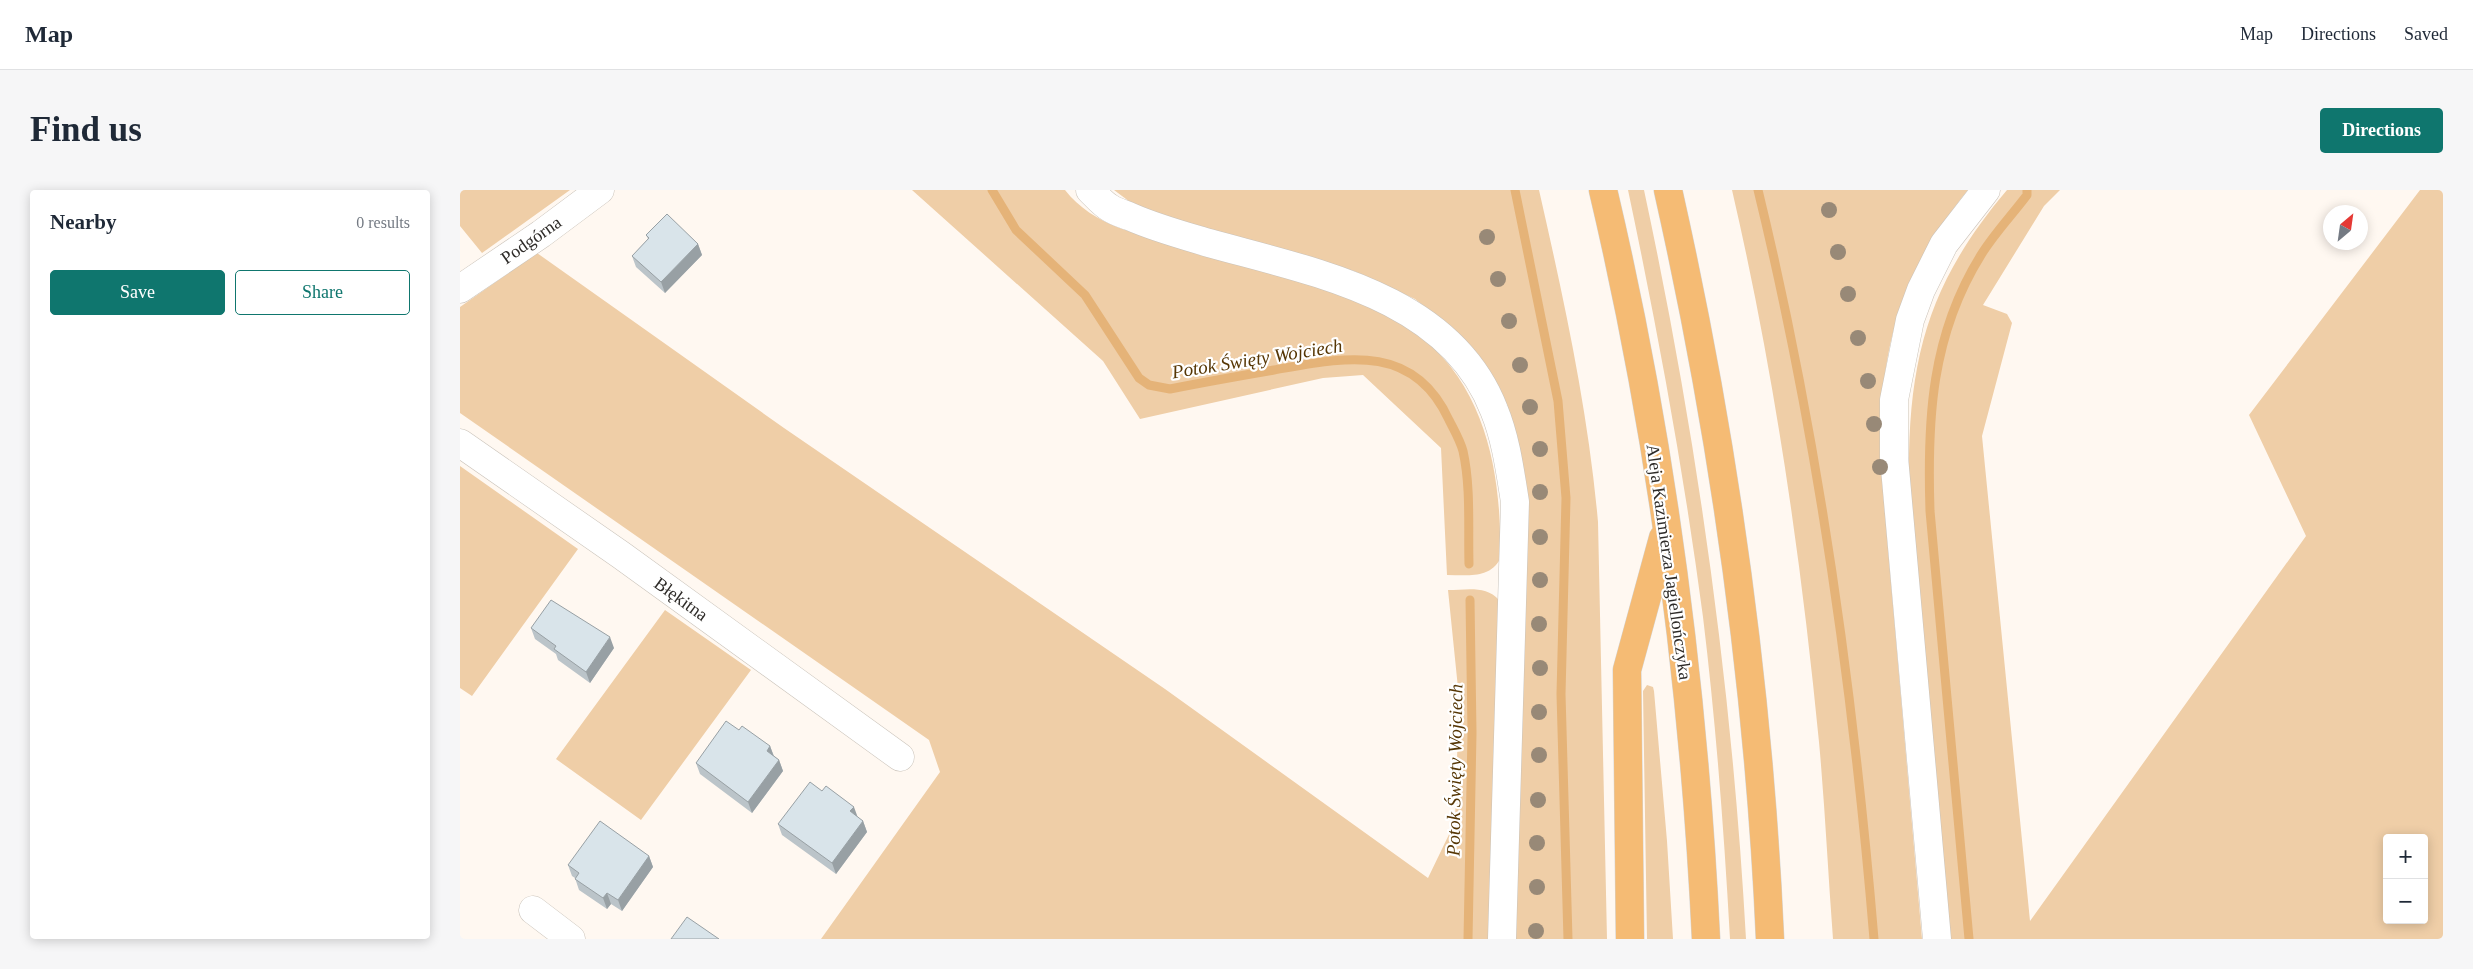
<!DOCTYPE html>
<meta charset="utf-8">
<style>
body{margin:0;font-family:"Times New Roman",serif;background:#f6f6f7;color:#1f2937}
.controls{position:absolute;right:15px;bottom:15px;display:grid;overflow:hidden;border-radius:5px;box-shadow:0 2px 12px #0003}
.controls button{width:45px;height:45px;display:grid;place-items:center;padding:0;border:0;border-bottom:1px solid #e0e1e3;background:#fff;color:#1f2937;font:25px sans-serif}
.compass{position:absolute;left:1863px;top:15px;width:45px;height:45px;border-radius:50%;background:#fff;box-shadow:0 2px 12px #0003;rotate:29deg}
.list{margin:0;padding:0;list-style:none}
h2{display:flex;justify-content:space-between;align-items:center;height:65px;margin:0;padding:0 20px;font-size:21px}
h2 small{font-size:16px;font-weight:400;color:#747a83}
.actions{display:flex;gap:10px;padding:15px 20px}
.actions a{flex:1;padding:11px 0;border:1px solid #0f766e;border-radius:5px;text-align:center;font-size:18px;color:#0f766e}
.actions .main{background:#0f766e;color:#fff}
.map{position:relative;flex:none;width:1983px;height:749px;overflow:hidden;border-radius:5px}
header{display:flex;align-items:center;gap:30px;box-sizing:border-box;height:70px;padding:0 25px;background:#fff;border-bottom:1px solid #e0e1e3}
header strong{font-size:24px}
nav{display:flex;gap:28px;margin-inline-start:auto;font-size:18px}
.intro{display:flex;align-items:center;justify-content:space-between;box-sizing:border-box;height:120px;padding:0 30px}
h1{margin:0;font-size:35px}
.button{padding:12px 22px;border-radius:5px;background:#0f766e;color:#fff;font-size:18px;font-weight:700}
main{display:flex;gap:30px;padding:0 30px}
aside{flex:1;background:#fff;border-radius:5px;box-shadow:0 2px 12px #0003}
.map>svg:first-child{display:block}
</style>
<header>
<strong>Map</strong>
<nav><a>Map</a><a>Directions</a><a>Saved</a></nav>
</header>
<div class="intro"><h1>Find us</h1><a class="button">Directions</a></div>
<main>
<aside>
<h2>Nearby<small>0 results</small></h2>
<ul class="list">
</ul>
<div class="actions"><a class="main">Save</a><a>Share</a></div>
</aside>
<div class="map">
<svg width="1983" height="749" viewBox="0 0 1983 749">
<rect width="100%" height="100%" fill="#fff8f1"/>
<path fill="#efcea7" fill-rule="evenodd" d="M0,0H110L22,63L0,36Z
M452,0H605C633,36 680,45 722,56C768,69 822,80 867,97C879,101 890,108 901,113C924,124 947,135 966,151C1029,205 1042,292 1040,369C1030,389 1006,385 987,385L981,258L903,185L863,188L680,229L643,171Z
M654,0H1079C1104,110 1128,219 1138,332L1147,749H1053L1063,336L987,134L955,109L894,81L718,33L674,15Z
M1168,0H1184C1237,247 1272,496 1286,749H1270C1264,641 1256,534 1243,427C1224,283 1198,142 1168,0Z
M1272,0H1508C1436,88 1418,167 1421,278L1462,749H1373C1368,683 1365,617 1359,552C1341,367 1314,181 1272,0Z
M1547,0H1600L1584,16L1523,115L1547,124L1552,133L1522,246L1570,731L1846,346L1789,225L1960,0H1983V749H1488L1449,288C1448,168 1469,92 1547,0ZM1927,648H1964V730H1927Z
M77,63L324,238L705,499L968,688L995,632L999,508L988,400C1006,400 1026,395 1039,410L1031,749H361L480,582L469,550L0,223V117Z
M0,276L118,359L12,506L0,498Z
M205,420L291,480L181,630L96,569Z
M1187,495L1193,497L1194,501L1207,651L1213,749H1187L1183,501Z"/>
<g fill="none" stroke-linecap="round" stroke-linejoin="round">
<path stroke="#e5b378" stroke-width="9" d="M532,0L556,40L625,105L679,188L689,195L710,199C745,192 779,186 814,180C883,168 953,151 989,230C994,240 1000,250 1003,261C1011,297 1008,337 1009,374
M1055,0L1098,211L1106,308L1101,504L1108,749
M1298,0C1358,246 1393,497 1414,749
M1008,749L1012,543L1010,410
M1509,749L1470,321C1467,230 1471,145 1521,65C1534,44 1552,25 1567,5V0"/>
<g stroke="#cac3ba" stroke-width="29">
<path id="minor" d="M630,0C636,6 643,14 650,18C656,22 664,24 671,27C696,38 722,45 749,53C853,82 990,106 1034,220C1046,249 1050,281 1055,312L1042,749
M0,99L81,44L140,0
M0,253L161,365L440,567
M73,720L111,749
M1477,749L1434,267V210L1450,130L1461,100L1484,54L1526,0"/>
</g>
<g stroke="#d5d5d4" stroke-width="29">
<path id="highway" d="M1143,0C1201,245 1234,498 1246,749
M1208,0C1263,244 1299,499 1310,749
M1170,749L1167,480L1203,348"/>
</g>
<use href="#minor" stroke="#fff" stroke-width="28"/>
<use href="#highway" stroke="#f5bb74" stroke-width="28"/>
</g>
<g fill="#988977">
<circle cx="1369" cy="20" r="8"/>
<circle cx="1027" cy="47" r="8"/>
<circle cx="1378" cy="62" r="8"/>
<circle cx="1038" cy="89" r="8"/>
<circle cx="1388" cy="104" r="8"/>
<circle cx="1049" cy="131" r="8"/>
<circle cx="1398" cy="148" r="8"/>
<circle cx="1060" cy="175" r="8"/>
<circle cx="1408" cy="191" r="8"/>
<circle cx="1070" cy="217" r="8"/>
<circle cx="1414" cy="234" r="8"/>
<circle cx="1080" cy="259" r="8"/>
<circle cx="1420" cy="277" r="8"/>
<circle cx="1080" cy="302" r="8"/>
<circle cx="1080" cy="347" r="8"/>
<circle cx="1080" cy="390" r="8"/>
<circle cx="1079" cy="434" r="8"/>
<circle cx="1080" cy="478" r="8"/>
<circle cx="1079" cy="522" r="8"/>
<circle cx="1079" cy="565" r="8"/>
<circle cx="1078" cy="610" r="8"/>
<circle cx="1077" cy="653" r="8"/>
<circle cx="1077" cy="697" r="8"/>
<circle cx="1076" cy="741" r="8"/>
</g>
<path fill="#bbc4c9" d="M186,45L238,54L242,65L205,103L176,77L172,66L188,49Z
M71,438L154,458L130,493L98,470L96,464L75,449Z
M279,540L310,556L314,566L319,570L323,581L292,623L240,584L236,573Z
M397,627L403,631L407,642L376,684L322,645L318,634Z
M189,666L193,677L162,721L151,714L147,719L119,700L115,688L112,686L108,675Z"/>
<path fill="#98a0a4" d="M238,54L242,65L205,103L201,92Z
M150,447L154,458L130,493L126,482Z
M310,556L314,567L307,561Z
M319,570L323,581L292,623L288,612Z
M394,617L398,628L390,621Z
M403,631L407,642L376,684L372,673Z
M189,666L193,677L162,721L158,710Z
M147,703L151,714L147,719L143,708Z"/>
<path fill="#d9e4ea" stroke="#98a0a4" d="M207,24L238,54L201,92L172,66L189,48L186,45Z
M91,410L150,447L126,482L94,459L96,456L71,438Z
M266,531L279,540L282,536L310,556L307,561L319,570L288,612L236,573Z
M350,592L362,601L366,596L394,617L390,621L403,631L372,673L318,634Z
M140,631L189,666L158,710L147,703L143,708L115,689L119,683L108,675Z
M227,727L259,749H211Z"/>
<g text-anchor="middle" stroke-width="4.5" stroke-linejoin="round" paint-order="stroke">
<g font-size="18" fill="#2e2b28" stroke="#fff">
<text transform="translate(71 50) rotate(-35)" y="6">Podgórna</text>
<text transform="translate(1209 372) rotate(82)" y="6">Aleja Kazimierza Jagiellończyka</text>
<text transform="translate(221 409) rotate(36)" y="6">Błękitna</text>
</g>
<g font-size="19" font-style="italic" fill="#563604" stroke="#fff">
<text transform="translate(797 168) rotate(-9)" y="7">Potok Święty Wojciech</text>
<text transform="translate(994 580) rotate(-89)" y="7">Potok Święty Wojciech</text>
</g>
</g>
</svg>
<div class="controls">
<button>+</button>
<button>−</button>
</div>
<svg class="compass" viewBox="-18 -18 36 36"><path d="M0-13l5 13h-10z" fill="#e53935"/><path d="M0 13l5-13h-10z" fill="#747a83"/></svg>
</div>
</main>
